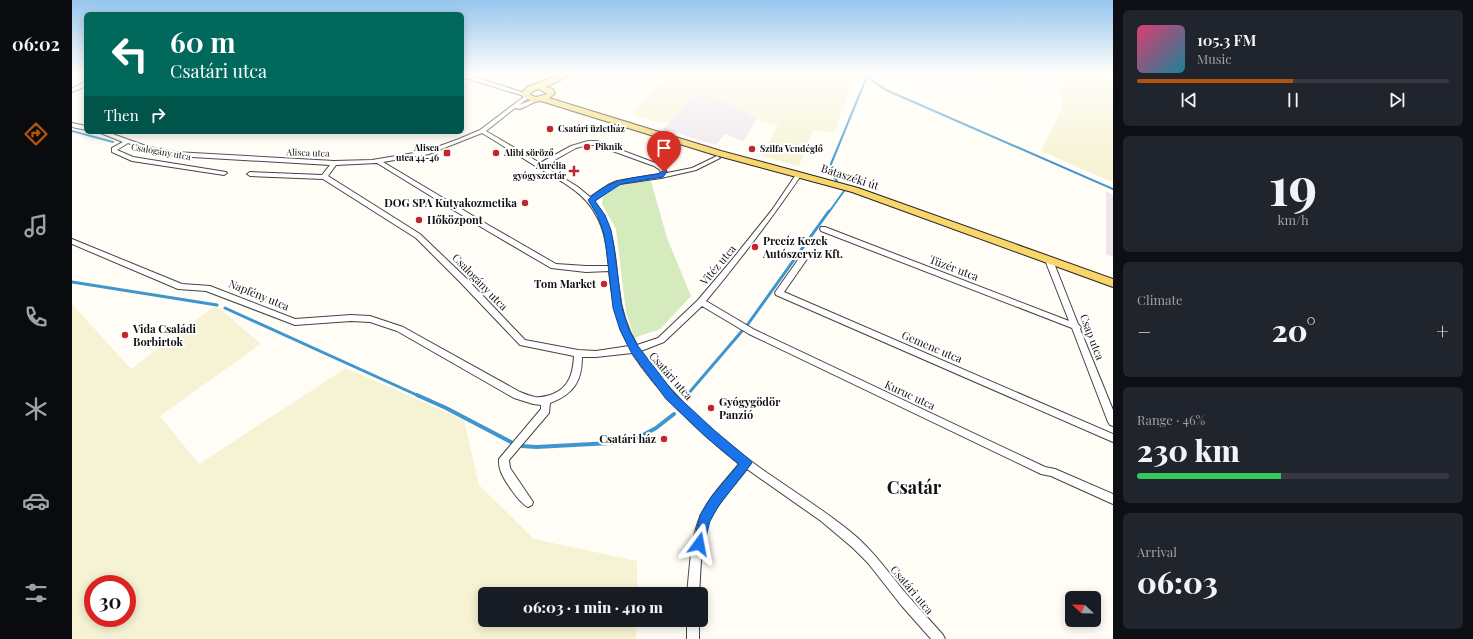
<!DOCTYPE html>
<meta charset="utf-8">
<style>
body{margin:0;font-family:"Playfair Display",serif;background:#20242c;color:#f1f3f6;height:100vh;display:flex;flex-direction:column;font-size:15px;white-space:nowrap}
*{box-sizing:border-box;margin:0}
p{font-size:13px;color:#9ea1a6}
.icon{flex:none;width:22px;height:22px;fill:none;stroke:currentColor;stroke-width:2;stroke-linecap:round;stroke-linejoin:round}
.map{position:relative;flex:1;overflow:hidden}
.sheet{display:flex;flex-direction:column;gap:10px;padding:10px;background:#0d0f14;width:360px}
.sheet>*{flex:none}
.guide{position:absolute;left:12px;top:12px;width:380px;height:122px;border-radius:6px;box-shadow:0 2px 10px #0003;background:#00695c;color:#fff;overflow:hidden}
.needle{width:26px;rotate:292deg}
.buttons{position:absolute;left:993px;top:591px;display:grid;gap:8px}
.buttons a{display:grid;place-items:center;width:36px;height:36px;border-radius:6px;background:#171b24;box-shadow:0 2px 10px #0003;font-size:20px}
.speed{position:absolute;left:12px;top:575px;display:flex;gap:8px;font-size:20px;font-weight:700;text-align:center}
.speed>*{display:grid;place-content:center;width:52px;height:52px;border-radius:50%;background:#171b24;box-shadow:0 2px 10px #0003;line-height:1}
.speed .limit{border:6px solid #d22;background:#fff;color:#111}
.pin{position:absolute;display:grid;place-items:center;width:34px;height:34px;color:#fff;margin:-41px -17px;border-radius:50% 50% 50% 0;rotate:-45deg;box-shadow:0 0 4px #0007}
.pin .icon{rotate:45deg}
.me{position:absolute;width:44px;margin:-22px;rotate:13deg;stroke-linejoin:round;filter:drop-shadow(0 0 3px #0008)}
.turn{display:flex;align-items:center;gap:14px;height:84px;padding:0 20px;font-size:18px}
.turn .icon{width:52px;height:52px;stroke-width:2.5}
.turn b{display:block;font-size:28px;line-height:34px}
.then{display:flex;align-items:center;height:38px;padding:0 20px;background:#0003;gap:8px;font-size:15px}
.big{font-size:30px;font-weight:800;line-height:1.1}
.sheet .widget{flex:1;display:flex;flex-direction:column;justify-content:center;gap:6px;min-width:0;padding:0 14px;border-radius:6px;background:#20242c}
.sheet .dial{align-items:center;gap:0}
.dial b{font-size:52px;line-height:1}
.song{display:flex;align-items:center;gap:12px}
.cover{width:48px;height:48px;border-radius:6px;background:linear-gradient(135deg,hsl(340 70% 55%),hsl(190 70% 35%))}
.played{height:4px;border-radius:2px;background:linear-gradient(90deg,#b45309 50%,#363941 50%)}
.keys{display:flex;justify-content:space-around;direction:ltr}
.heat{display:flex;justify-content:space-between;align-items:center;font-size:22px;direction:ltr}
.charge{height:6px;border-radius:3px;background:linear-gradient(90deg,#34c759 46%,#363941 0)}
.trip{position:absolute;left:406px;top:587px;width:230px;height:40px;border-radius:6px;background:#171b24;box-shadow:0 2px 10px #0003;font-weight:800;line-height:40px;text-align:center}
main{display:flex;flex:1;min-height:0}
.menu{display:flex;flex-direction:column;width:72px;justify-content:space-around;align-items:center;background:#090b0e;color:#9ea1a6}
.menu .icon{width:28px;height:28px}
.menu .current{color:#b45309}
.menu b{font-size:18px;color:#f1f3f6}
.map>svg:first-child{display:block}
</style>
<main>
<nav class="menu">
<b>06:02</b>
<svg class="icon current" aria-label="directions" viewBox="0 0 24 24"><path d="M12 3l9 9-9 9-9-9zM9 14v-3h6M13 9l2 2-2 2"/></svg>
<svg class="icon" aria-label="music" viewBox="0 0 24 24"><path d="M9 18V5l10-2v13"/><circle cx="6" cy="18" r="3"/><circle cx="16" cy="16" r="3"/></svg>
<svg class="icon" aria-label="phone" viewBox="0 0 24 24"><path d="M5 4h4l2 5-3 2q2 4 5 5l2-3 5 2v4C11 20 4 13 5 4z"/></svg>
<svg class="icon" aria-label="climate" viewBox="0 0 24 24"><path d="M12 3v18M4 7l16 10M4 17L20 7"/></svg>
<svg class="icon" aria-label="car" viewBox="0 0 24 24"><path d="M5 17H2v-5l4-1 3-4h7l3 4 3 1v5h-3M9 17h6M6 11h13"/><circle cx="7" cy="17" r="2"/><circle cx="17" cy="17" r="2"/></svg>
<svg class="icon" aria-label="filters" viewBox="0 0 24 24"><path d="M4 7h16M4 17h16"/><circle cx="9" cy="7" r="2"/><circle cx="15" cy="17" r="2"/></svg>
</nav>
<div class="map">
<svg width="1041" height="639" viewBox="0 0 1041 639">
<rect width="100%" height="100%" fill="#fffdf5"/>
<path fill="#eee6ef" d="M 623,93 L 660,103 L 685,119 L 671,141 L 653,134 L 644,145 L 591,129 Z
M 1034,191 L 1041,195 L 1041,257 L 1034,254 Z"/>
<path fill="#f6f3d4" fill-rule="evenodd" d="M 462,73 L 480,73 L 468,80 L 447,84 Z
M 596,73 L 788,73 L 782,79 L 762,132 L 741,130 L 727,166 L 690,156 L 706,125 L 685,119 L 660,103 L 623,93 L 597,122 L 580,121 L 560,114 Z
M 885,73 L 948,73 L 943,88 Z
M 986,73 L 1041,73 L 1041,182 L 969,151 L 991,106 Z
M 0,304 L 59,369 L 144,305 L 189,344 L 88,416 L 127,464 L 274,368 L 392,420 L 407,485 L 462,539 L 565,561 L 565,594 L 413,594 L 413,620 L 565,620 L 564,639 L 0,639 ZM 21,584 L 55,584 L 55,618 L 21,618 Z"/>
<path fill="#d5ebbd" d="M 579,181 L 595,238 L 619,296 L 588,329 L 562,338 L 554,312 L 544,229 L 530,204 L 531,194 L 551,184 Z"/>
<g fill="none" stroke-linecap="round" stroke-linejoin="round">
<path stroke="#3f96cf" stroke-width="2" d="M 796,73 L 801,81 L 814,90 L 1041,189
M 0,131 L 41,142
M 765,181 L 760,175 L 759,164 L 796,74
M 757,212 L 772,191"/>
<path stroke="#3f96cf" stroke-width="3" d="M 0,282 L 145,305
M 153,308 L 347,396
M 616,394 L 676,324 L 757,211"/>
<path stroke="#3f96cf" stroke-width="4" d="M 345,395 L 374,408 L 439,442
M 450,446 L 464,447 L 558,442 L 584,428 L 602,414"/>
<defs>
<path id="minor" d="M 14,82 L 14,86 L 0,92 L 0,88 Z
M 453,96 L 458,97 L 447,105 L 462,99 L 467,100 L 448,109 L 443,108 L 414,131 L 468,163 L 499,146 L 516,141 L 525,141 L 586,164 L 593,168 L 595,173 L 620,168 L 643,157 L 645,156 L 648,158 L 624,170 L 589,178 L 548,184 L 540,187 L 522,201 C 528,210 534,218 537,228 C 544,248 544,269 547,289 C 549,309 555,328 565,345 L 586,338 L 626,300 L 659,261 L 700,210 L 725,173 L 729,173 L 730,174 C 700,218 668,260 634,301 L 683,330 L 973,467 L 983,469 L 1041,494 L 1041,504 L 979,476 L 969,474 L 677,334 L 630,306 L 592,342 L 569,351 L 573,358 C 606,402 646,438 691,470 C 721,491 752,510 780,533 C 802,551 818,575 837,597 C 848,610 860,622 871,635 L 873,639 L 859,639 L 829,605 L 796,563 L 781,548 L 749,521 L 675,469 C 662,486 646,502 637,521 C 628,542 629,572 627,594 L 615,594 C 618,568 618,539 629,515 C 638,496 654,480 667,464 C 627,432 588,396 560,353 L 524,357 L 510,357 C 510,381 502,394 478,403 L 477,413 L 437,460 L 438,468 L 461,502 L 460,505 L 456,507 C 448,504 430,478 428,469 C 427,466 427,462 427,459 L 469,409 L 469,405 L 461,404 L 442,398 L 325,331 L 298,322 L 279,321 L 223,325 L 134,291 L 106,289 L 0,244 L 0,239 L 110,284 L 138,286 L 223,319 L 279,315 L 298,316 L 331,327 L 448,392 C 453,394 458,396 463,397 C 469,398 475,396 481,394 C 498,387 501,372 502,356 L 448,345 L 388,282 L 344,238 L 251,179 L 178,176 L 175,174 L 178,172 L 250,175 L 258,165 L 103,156 L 73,149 L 56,143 L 45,150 L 61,157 L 154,172 L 155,173 L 152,175 L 60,161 L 40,152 L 40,148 L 51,142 L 26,132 L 35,132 L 77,147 L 103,152 L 262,161 L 300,160 L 354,151 L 387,139 L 408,130 ZM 410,133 C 428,144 447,156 465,167 C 486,180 512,191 524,215 C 533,230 535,248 537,266 L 514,266 L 484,264 L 418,226 L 311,162 L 357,154 ZM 516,145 L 524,145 L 582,166 L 588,170 L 589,173 L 587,174 L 545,181 L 536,185 L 518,197 L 506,187 L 472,166 L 504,148 ZM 305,163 L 414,230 L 479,268 L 514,272 L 537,271 C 540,298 544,323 557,346 L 524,351 L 506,350 L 453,340 L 394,278 L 348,234 L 256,176 L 264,165 Z
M 0,123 L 14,126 L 14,130 L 0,127 Z
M 749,227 L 753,227 L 997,321 L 973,260 L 977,257 L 980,258 L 1006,324 L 1009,327 L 1008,329 L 1041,410 L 1041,426 L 1038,425 L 1036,422 L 1000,328 L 749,231 L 748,229 Z
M 728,257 L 734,257 L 735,259 L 712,292 L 1041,434 L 1041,442 L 704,295 L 703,293 L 704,291 Z
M 615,620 L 627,620 L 627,639 L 615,639 Z"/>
<path id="tertiary" d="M 390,73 L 456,94 L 457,95 L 452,96 L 390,77 Z"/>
<path id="primary" d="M 489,74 L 492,74 L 496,76 L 474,87 L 481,89 L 483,94 L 477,98 L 649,151 L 786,188 L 1041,279 L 1041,287 L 780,192 L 643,155 L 469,101 L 461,102 L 450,96 L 450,93 L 455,87 ZM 467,89 L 475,94 L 464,97 L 458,95 L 461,91 Z"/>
</defs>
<use href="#minor" stroke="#444" stroke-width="2"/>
<use href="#tertiary" stroke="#444" stroke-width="2"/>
<use href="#primary" stroke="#222" stroke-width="2"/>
<use href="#minor" fill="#fff" fill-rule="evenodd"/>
<use href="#tertiary" fill="#fff" fill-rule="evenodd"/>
<use href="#primary" fill="#f9d66b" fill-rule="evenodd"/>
</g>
<linearGradient id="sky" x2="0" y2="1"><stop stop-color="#95c6ee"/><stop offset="0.45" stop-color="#fffefa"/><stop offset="1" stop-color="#fffefa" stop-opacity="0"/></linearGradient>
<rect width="1041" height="163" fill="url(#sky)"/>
<path fill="#1a73e8" stroke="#114b97" d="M 592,170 L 595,172 L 591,177 L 549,184 L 523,201 L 533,215 L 539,230 L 542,247 L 550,308 L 557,330 L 566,346 L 602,393 L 642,430 L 678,460 L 680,463 L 647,505 L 638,521 L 631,549 L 627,550 L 622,549 L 621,544 L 628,515 L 639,497 L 667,464 L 634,437 L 594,399 L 559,352 L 548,330 L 541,308 L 534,247 L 531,230 L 525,215 L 516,200 C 535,179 560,178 586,174 Z"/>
<g fill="#c4262e" stroke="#fff" stroke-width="1.5">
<circle cx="478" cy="129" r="4"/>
<circle cx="515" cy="147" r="4"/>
<circle cx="680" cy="149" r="4"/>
<rect x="371" y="149" width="8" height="8" rx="2"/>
<circle cx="424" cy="153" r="4"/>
<path d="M500 165h4v4h4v4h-4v4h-4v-4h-4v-4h4z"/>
<circle cx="453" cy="203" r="4"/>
<circle cx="347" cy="220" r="4"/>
<circle cx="683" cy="247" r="4"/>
<circle cx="532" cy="284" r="4"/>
<circle cx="53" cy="335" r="4"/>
<circle cx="639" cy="408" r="4"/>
<circle cx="592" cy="439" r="4"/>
</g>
<g text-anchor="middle" stroke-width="4" stroke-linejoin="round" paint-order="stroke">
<g font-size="9" font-weight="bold" fill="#111" stroke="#fff" text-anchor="start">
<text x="486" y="132">Csatári üzletház</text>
<text x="523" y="150">Piknik</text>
<text x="367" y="151" text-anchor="end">Alisca<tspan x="367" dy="10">utca 44-46</tspan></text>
<text x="688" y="152">Szilfa Vendéglő</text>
<text x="432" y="156">Alibi söröző</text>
<text x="494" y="169" text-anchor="end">Aurélia<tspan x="494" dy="10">gyógyszertár</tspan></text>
</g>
<g font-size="9" fill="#111" stroke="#fff">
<text transform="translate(89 152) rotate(10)" y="3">Csalogány utca</text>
<text transform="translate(236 153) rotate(2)" y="3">Alisca utca</text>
</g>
<g font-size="11" fill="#111" stroke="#fff">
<text transform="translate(778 177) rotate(18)" y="4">Bátaszéki út</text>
<text transform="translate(646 265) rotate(-50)" y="4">Vitéz utca</text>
<text transform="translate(882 268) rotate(21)" y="4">Tüzér utca</text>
<text transform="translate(408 282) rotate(46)" y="4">Csalogány utca</text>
<text transform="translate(187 295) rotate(22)" y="4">Napfény utca</text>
<text transform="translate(1020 337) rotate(69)" y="4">Csap utca</text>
<text transform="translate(860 347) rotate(23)" y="4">Gemenc utca</text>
<text transform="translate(599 376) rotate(49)" y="4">Csatári utca</text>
<text transform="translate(838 395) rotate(25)" y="4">Kuruc utca</text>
<text transform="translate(840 590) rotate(50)" y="4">Csatári utca</text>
</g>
<g font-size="11" font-weight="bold" fill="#111" stroke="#fff" text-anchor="start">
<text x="445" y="207" text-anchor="end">DOG SPA Kutyakozmetika</text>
<text x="355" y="224">Hőközpont</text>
<text x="691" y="245">Precíz Kezek<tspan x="691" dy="13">Autószerviz Kft.</tspan></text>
<text x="524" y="288" text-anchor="end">Tom Market</text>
<text x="61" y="333">Vida Családi<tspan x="61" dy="13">Borbirtok</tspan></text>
<text x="647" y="406">Gyógygödör<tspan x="647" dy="13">Panzió</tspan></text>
<text x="584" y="443" text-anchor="end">Csatári ház</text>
</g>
<g font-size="18" font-weight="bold" fill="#111" stroke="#fff">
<text x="842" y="494">Csatár</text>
</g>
</g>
</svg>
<div class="buttons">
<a><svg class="needle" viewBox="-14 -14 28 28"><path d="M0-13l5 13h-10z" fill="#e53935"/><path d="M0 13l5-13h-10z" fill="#9ea1a6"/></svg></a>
</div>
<div class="speed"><div class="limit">30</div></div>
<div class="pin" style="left:592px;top:172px;background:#d93025"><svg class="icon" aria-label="arrive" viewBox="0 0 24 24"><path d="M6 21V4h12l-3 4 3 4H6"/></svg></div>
<svg class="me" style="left:627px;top:544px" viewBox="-20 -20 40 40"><path d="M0-17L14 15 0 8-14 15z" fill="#1a73e8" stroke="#fff" stroke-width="4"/></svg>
<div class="trip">06:03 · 1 min · 410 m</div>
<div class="guide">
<div class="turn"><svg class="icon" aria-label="left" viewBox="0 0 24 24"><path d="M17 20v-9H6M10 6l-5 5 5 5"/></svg><div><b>60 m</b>Csatári utca</div></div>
<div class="then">Then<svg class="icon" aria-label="right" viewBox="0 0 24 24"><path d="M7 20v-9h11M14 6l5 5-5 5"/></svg></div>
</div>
</div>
<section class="sheet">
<div class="widget">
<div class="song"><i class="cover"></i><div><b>105.3 FM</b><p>Music</p></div></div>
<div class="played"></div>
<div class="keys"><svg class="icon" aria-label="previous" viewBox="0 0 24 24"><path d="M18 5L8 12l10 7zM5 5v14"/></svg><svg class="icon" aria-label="pause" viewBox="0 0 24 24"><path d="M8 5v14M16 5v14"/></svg><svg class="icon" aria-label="next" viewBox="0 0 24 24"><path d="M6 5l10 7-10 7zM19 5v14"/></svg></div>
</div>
<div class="widget dial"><b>19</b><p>km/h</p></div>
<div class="widget"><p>Climate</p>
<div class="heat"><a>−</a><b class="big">20°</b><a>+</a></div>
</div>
<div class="widget"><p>Range · 46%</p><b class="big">230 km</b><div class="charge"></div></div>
<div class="widget"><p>Arrival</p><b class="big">06:03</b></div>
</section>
</main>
